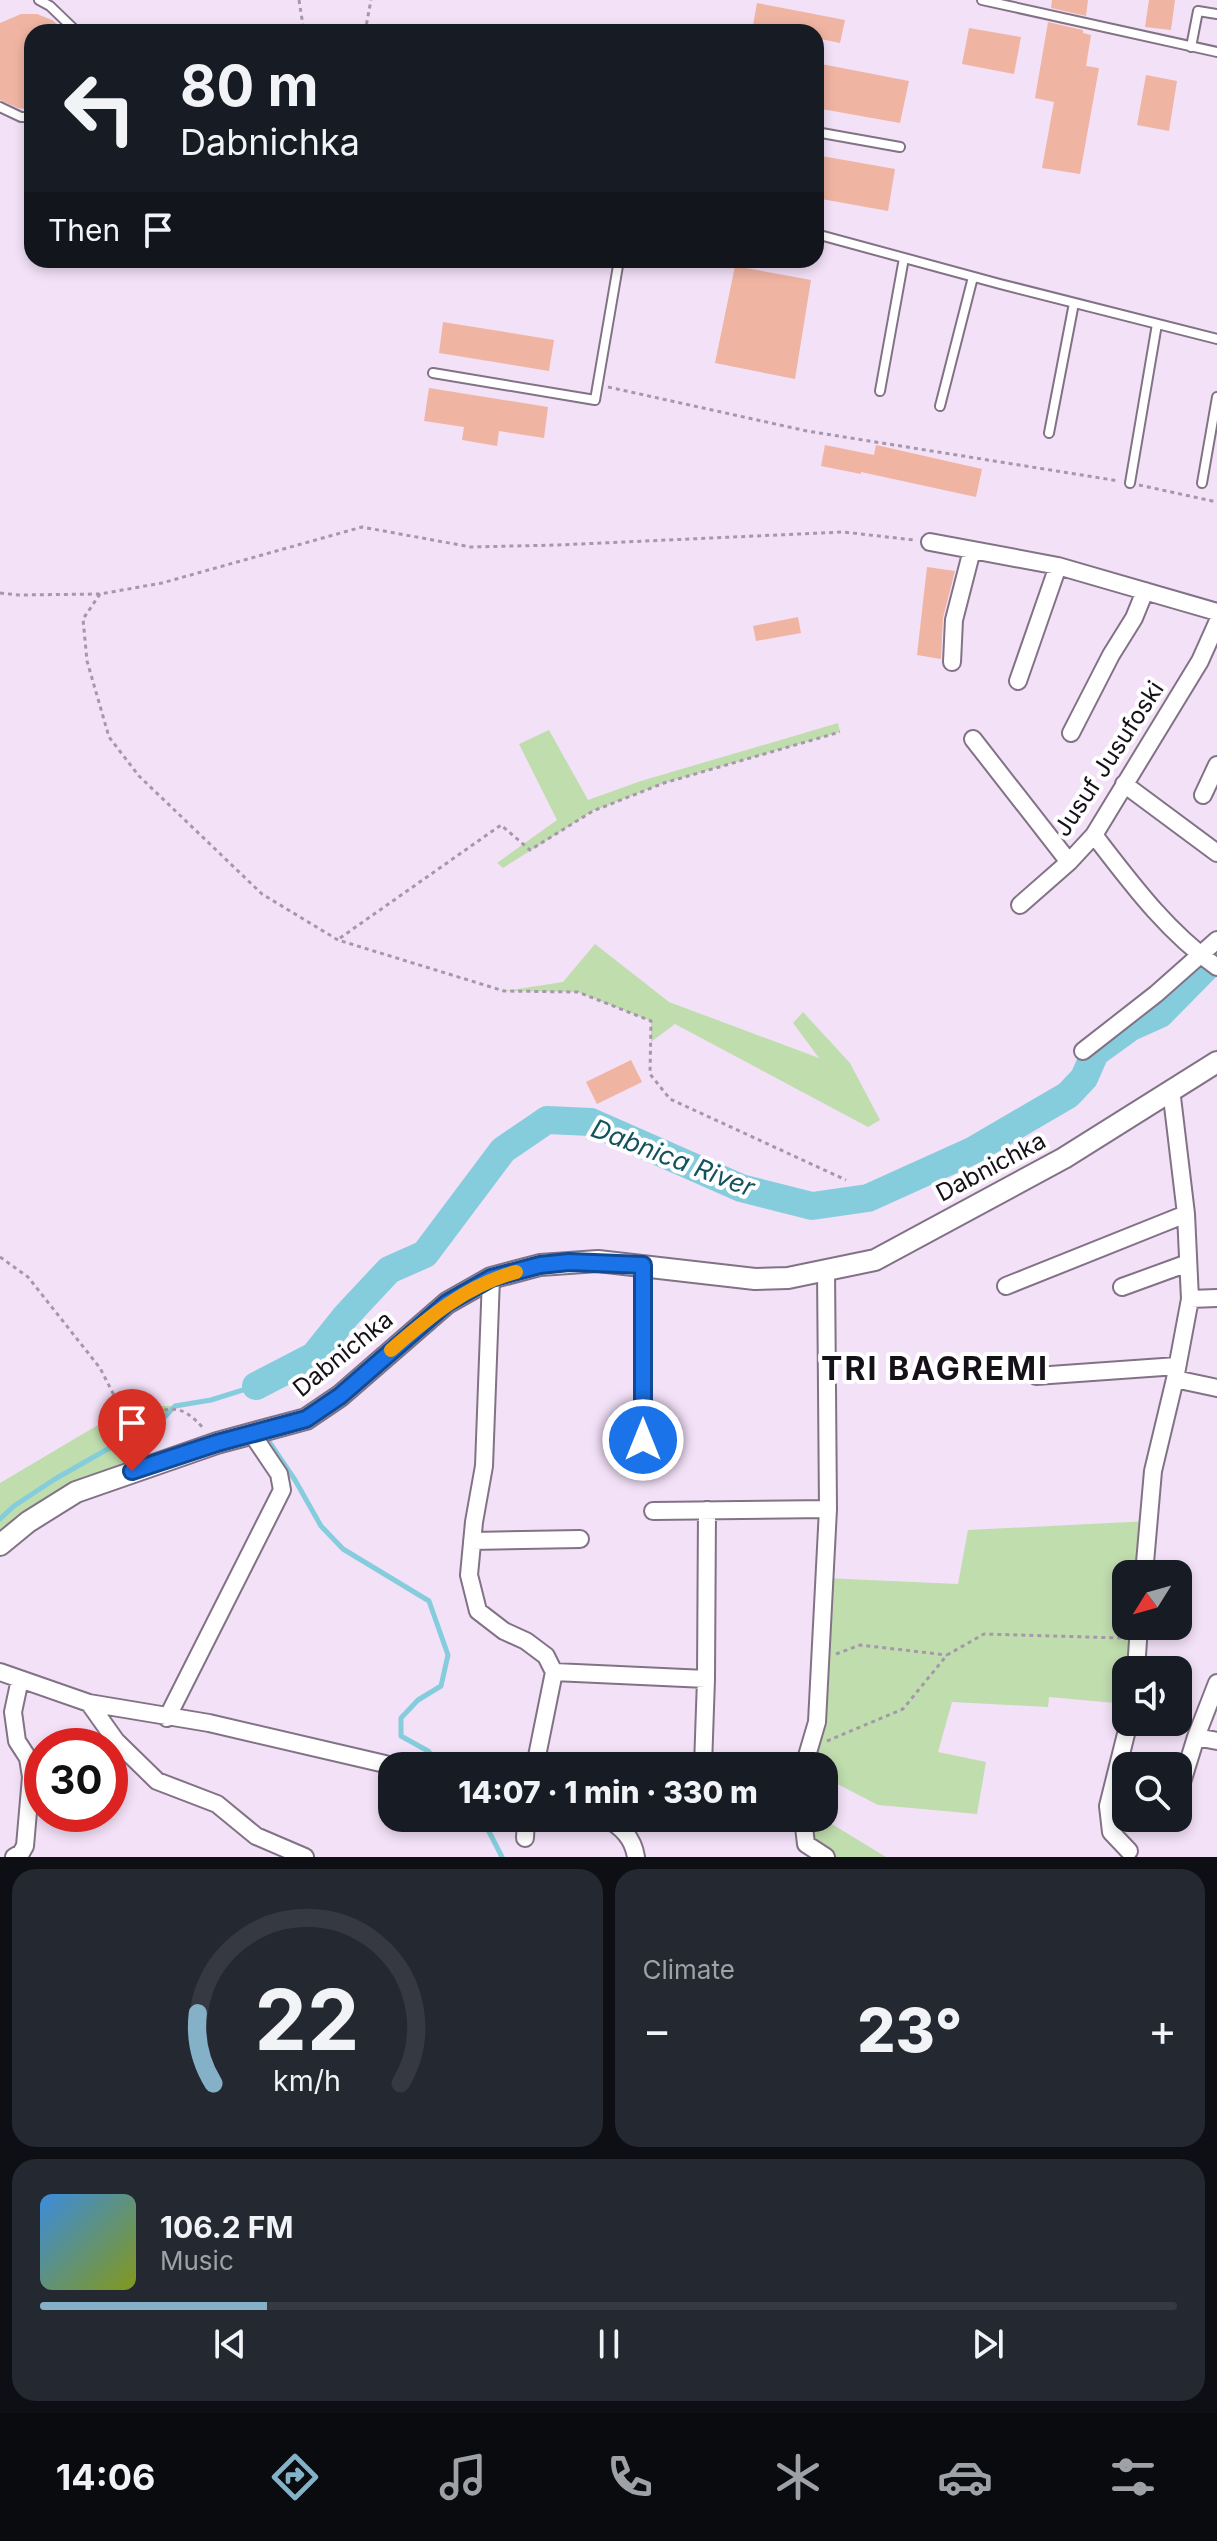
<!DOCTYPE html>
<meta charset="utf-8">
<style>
body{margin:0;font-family:Inter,sans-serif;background:#242831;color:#f1f3f6;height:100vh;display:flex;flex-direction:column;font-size:30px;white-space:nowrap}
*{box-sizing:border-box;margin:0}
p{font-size:26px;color:#9ea1a6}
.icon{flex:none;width:44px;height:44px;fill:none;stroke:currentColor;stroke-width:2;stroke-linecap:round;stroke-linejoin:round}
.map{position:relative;height:1857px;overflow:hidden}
.side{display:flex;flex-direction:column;gap:12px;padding:12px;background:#0d0f14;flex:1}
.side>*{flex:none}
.hud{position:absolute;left:24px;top:24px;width:800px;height:244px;border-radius:24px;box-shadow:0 4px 12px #0003;background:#171b24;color:#f1f3f6;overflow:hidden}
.needle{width:52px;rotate:233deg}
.tools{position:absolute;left:1112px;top:1560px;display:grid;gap:16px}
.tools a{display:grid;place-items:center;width:80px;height:80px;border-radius:16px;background:#171b24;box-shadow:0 4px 12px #0003;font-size:40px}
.speed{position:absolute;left:24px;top:1728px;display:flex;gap:16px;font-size:40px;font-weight:700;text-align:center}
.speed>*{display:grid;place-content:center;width:104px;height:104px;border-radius:50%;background:#171b24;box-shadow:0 4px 12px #0003;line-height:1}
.speed .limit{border:12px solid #d22;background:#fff;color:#111}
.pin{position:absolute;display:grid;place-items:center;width:68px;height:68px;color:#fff;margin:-82px -34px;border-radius:50% 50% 50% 0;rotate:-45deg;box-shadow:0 0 8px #0007}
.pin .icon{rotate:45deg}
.me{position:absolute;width:88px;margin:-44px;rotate:0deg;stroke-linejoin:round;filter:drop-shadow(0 0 6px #0008)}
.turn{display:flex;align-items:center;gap:28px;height:168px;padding:0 24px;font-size:36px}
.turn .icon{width:104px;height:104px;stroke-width:2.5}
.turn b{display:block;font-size:56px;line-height:68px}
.then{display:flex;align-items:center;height:76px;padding:0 24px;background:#0003;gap:16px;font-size:30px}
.big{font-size:60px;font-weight:800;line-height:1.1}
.side .tile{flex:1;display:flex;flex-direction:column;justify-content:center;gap:12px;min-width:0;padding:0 28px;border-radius:24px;background:#242831}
.side .dial{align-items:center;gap:0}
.dial svg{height:208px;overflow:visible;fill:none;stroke:#363941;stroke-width:7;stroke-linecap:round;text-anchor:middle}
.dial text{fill:#f1f3f6;stroke:none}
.song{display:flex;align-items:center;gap:24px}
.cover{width:96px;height:96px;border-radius:12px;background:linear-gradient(135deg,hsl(210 70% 55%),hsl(70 70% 35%))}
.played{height:8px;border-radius:4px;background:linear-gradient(90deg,#85b1c8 20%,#363941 20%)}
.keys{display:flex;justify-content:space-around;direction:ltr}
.heat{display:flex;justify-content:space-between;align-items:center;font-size:44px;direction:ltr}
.side .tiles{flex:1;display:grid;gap:12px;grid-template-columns:1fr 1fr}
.tile:last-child{grid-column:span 2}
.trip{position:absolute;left:378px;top:1752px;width:460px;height:80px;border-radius:24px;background:#171b24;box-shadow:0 4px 12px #0003;font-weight:800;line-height:80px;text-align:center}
.tab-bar{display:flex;height:128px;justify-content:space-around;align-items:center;background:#090b0e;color:#9ea1a6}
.tab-bar .icon{width:56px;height:56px}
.tab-bar .selected{color:#85b1c8}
.tab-bar b{font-size:36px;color:#f1f3f6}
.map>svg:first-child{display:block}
</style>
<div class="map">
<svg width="1217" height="1857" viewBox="0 0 1217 1857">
<rect width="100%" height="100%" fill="#f3e1f8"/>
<path fill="#c0ddae" d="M 838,723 L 840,732 L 664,783 L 593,811 L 503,868 L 497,863 L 557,820 L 519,744 L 549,730 L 588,800 L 641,781 Z
M 595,944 L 669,1002 L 819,1058 L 793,1023 L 803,1012 L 850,1063 L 880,1120 L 868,1127 L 675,1024 L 651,1042 L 651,1021 L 578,992 L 504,991 L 563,982 Z
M 130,1406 L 175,1406 L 160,1422 L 143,1429 L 114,1446 L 132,1471 L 0,1545 L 0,1483 Z
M 1150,1521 L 1144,1574 L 1126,1574 L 1126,1626 L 1139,1626 L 1136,1670 L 1126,1670 L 1126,1704 L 1049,1697 L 1048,1707 L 952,1702 L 938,1752 L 986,1762 L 977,1814 L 878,1805 L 824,1777 L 824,1766 L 804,1766 L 825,1578 L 958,1584 L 968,1530 Z
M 803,1818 L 822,1818 L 886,1857 L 826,1857 L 806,1844 Z"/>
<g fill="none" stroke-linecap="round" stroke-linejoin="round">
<path stroke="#85cddc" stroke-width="5" d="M 270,1443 L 295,1480 L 321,1526 L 343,1549 L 429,1601 L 448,1655 L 441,1686 L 418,1700 L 401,1718 L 401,1736 L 428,1751 L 441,1766
M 0,1519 L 14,1506 L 55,1479 L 143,1429 L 160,1422 L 175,1406 L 211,1400 L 256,1386
M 482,1818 L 502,1857"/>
<path stroke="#85cddc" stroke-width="28" d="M 256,1386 L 314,1356 L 346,1316 L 389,1270 L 425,1254 L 503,1150 L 547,1120 L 591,1122 L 741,1188 L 812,1206 L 868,1198 L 972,1151 L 1068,1095 L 1084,1078 L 1095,1053 L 1131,1027 L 1160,1014 L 1217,956"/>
</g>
<path fill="#f0b4a2" d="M 1052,0 L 1088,0 L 1086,16 L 1051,8 Z
M 1149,0 L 1175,0 L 1171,30 L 1145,27 Z
M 757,3 L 845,20 L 840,43 L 816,38 L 816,32 L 787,32 L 753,25 Z
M 21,14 L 37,14 L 52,20 L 67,32 L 32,32 L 32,110 L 18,108 L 0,100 L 0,23 Z
M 1048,22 L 1083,30 L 1083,33 L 1091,35 L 1086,66 L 1099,68 L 1080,174 L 1042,168 L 1054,102 L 1035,98 Z
M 969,28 L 1021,37 L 1014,74 L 962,64 Z
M 816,63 L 909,81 L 900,123 L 816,108 Z
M 1146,75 L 1177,81 L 1169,131 L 1137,125 Z
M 816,155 L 895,169 L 888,211 L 816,198 Z
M 735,266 L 811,280 L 795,379 L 715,363 Z
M 443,322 L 554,340 L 549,371 L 439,353 Z
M 429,388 L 548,407 L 544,438 L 499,431 L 497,446 L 462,440 L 464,427 L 424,421 Z
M 825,445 L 874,455 L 876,445 L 982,469 L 976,497 L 861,472 L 861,474 L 821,466 Z
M 927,567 L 955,571 L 943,618 L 941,659 L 917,655 Z
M 798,617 L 801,633 L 756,641 L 753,626 Z
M 631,1060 L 642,1082 L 597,1104 L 586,1082 Z"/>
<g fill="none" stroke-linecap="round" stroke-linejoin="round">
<defs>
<path id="service" d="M 39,0 L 50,6 L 77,32
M 982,0 L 1217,52
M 1191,47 L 1198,11 L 1217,14
M 0,107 L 21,117 L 32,117
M 816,132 L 900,147
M 816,234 L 1000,284 L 1217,339
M 433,373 L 595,400 L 619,260
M 880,391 L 904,258
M 940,406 L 973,277
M 1049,433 L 1074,303
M 1130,483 L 1157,324
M 1202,483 L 1217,397"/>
<path id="minor" d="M 930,542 L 1058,566 L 1217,612
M 952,662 L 954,620 L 972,550
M 1018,681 L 1058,566
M 1071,733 L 1111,655 L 1134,618 L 1145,591
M 973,739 L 1069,862
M 1124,784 L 1217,853
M 1203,795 L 1217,765
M 1094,835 C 1131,883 1167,932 1217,967
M 1020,905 L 1069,862 L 1094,835 L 1200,661 L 1217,623
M 1083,1051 L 1156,994 L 1217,940
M 643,1265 L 643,1440
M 491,1278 L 484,1466 L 474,1522 L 469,1575 L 478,1611 L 504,1631 L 526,1641 L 546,1656 L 554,1672 L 535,1766
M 1006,1286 L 1186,1214
M 1122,1287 L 1188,1263
M 1190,1299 L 1217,1298
M 1036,1376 L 1177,1366
M 1175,1379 L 1217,1388
M 653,1511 L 828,1509
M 472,1541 L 580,1539
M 1144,1574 L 1153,1471 L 1175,1379 L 1190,1299 L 1186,1214 L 1171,1089
M 1136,1670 L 1139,1626
M 0,1672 L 89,1703 L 209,1723 L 385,1764 L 392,1768
M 554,1672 L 706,1679
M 89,1703 L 116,1741 L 157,1781 L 217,1804 L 256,1836 L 305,1857
M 167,1718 L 282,1490 L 279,1474 L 252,1434
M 1196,1737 L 1217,1741
M 703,1766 L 706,1679 L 707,1510
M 804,1766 L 817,1722 L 828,1509 L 826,1269
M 1179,1792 L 1196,1737 L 1217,1683
M 605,1818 C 622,1827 633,1838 636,1857
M 803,1818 L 806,1844 L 826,1857
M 525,1838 L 526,1818
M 1129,1851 L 1111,1832 L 1108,1806 L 1129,1722
M 14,1857 L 21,1853 L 25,1846 L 31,1777 L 28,1758 L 17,1741 L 13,1712 L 20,1679"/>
<path id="tertiary" d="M 0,1545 L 28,1522 L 76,1492 L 217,1443 L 306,1419 L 340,1396 L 447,1303 L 491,1278 L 540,1265 L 598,1261 L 755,1279 L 788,1278 L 875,1260 L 1064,1158 L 1217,1062"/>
</defs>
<use href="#service" stroke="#827286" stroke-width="12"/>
<use href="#minor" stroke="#827286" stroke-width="20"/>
<use href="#tertiary" stroke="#827286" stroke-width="24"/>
<path stroke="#a698aa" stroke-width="3" stroke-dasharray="4 4" stroke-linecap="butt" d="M 299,0 L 304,32
M 365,32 L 371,0
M 608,387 L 807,431 L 1119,481
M 1139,485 L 1217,502
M 0,593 L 18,595 L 100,594 L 162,583 L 362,527 L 471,547 L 558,545 L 843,532 L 914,540
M 100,594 L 83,619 L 87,661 L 109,737 L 139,776 L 262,894 L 338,940 L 504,991 L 578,992 L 651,1021 L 650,1074 L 670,1099 L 846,1180
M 340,938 L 501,825 L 530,850 L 593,811 L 664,783 L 840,732
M 0,1257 L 28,1277 L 100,1368 L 117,1401 L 139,1416 C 172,1408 180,1402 204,1429
M 836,1654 L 860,1645 L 947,1655
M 827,1741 L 903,1709 L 947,1655 L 984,1634 L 1122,1638"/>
<use href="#service" stroke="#fff" stroke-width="8"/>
<use href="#minor" stroke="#fff" stroke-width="16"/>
<use href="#tertiary" stroke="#fff" stroke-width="20"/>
</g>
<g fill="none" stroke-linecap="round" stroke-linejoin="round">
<defs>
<path id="route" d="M 132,1471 L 217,1443 L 306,1419 L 340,1396 L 447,1303 L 491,1278 L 540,1265 L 569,1262 L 643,1265 L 643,1440"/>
</defs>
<use href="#route" stroke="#114b97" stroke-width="20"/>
<use href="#route" stroke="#1a73e8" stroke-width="14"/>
<path stroke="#f59e0b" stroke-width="14" d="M 391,1350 C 429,1317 467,1285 516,1272"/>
</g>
<g text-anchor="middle" stroke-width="8" stroke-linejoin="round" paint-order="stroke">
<g font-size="24" fill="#161018" stroke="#fff">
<text transform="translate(1109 759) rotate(-57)" y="8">Jusuf Jusufoski</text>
<text transform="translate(991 1167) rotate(-28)" y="8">Dabnichka</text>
<text transform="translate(343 1354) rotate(-39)" y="8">Dabnichka</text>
</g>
<g font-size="26" font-style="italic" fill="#14525d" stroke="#fff">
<text transform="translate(673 1158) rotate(21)" y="9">Dabnica River</text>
</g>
<g font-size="32" font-weight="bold" letter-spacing="2" fill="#161018" stroke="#fff">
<text x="935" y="1380">TRI BAGREMI</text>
</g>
</g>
</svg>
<div class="tools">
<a><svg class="needle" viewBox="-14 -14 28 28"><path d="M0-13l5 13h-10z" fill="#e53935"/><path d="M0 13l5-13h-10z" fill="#9ea1a6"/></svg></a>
<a><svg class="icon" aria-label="sound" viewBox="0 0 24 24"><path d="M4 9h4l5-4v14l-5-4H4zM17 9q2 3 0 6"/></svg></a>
<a><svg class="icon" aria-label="search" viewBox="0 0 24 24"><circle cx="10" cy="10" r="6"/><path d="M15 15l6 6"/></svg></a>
</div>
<div class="speed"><div class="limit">30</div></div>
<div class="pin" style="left:132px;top:1471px;background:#d93025"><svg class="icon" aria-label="arrive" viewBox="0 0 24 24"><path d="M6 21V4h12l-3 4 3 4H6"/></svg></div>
<svg class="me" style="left:643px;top:1440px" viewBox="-20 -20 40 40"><circle r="17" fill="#1a73e8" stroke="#fff" stroke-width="3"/><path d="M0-11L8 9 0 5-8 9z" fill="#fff"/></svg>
<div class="trip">14:07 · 1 min · 330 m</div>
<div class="hud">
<div class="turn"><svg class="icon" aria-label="left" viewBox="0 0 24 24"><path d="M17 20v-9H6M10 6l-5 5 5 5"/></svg><div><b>80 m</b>Dabnichka</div></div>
<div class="then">Then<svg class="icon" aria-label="arrive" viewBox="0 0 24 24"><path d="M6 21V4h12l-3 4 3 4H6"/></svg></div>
</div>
</div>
<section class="side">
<div class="tiles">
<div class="tile dial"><svg viewBox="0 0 100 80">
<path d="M14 69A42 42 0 1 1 86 69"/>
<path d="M14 69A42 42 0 0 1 8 42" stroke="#85b1c8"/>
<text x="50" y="56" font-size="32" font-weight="700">22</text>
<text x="50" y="72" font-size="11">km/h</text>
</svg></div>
<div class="tile"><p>Climate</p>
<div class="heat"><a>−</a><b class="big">23°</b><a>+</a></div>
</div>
<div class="tile">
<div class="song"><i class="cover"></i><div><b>106.2 FM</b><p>Music</p></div></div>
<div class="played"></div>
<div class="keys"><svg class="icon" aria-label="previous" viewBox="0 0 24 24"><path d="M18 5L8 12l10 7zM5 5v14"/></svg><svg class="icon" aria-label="pause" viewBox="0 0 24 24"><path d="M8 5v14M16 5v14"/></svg><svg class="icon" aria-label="next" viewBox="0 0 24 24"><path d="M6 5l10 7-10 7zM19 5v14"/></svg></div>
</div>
</div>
</section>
<nav class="tab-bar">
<b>14:06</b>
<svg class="icon selected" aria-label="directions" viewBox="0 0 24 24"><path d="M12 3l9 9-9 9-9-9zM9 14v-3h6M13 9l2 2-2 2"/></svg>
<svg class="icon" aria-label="music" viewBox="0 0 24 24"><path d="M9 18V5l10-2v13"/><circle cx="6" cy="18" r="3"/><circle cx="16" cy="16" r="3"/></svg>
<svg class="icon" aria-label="phone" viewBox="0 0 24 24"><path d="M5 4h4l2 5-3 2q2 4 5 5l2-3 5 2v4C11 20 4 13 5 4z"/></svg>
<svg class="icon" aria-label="climate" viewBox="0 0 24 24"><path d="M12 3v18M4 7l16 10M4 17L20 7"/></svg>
<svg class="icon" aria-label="car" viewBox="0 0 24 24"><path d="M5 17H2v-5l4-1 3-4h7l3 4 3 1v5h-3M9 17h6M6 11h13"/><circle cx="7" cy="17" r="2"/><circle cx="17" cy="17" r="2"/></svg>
<svg class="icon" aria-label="filters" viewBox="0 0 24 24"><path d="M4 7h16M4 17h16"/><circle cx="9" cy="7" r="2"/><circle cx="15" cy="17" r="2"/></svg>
</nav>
